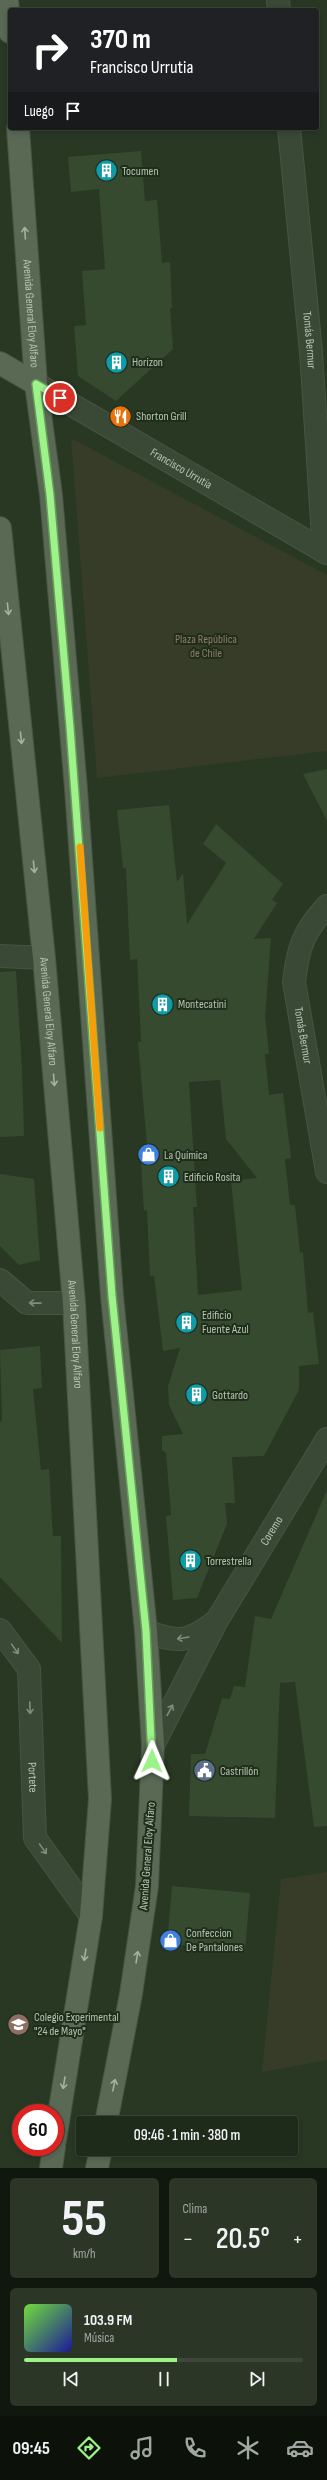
<!DOCTYPE html>
<html lang="es">
<meta charset="utf-8">
<style>
body{margin:0;font-family:"Sofia Sans Condensed",sans-serif;background:#2b3627;color:#f1f3f6;height:100vh;display:flex;flex-direction:column;font-size:15px;white-space:nowrap}
*{box-sizing:border-box;margin:0}
p{font-size:13px;color:#a1a7a2}
.icon{flex:none;width:22px;height:22px;fill:none;stroke:currentColor;stroke-width:2;stroke-linecap:round;stroke-linejoin:round}
.map{position:relative;height:2168px;overflow:hidden}
.side{display:flex;flex-direction:column;gap:10px;padding:10px;background:#10170e;flex:1}
.side>*{flex:none}
.top-card{position:absolute;left:8px;top:8px;width:311px;height:122px;border-radius:4px;box-shadow:0 2px 6px #0003,0 0 0 1px #3c4639;background:#202124;color:#fff;overflow:hidden}
.speed{position:absolute;left:12px;top:2104px;display:flex;gap:8px;font-size:20px;font-weight:700;text-align:center}
.speed>*{display:grid;place-content:center;width:52px;height:52px;border-radius:50%;background:#1e2a1a;box-shadow:0 2px 6px #0003,0 0 0 1px #3c4639;line-height:1}
.speed .limit{border:6px solid #d22;background:#fff;color:#111}
.pin{position:absolute;display:grid;place-items:center;width:34px;height:34px;color:#fff;margin:-17px;border:2px solid #fff;border-radius:50%;box-shadow:0 1px 4px #0007}
.me{position:absolute;width:44px;margin:-22px;rotate:1deg;stroke-linejoin:round;filter:drop-shadow(0 0 3px #0008)}
.turn{display:flex;align-items:center;gap:14px;height:84px;padding:0 16px;font-size:18px}
.turn .icon{width:52px;height:52px;stroke-width:2.5}
.turn b{display:block;font-size:28px;line-height:34px}
.then{display:flex;align-items:center;height:38px;padding:0 16px;background:#0003;gap:8px;font-size:15px}
.big{font-size:30px;font-weight:600;line-height:1.1}
.side .card{flex:1;display:flex;flex-direction:column;justify-content:center;gap:6px;min-width:0;padding:0 14px;border-radius:6px;background:#2b3627}
.side .dial{align-items:center;gap:0}
.dial b{font-size:52px;line-height:1}
.song{display:flex;align-items:center;gap:12px}
.cover{width:48px;height:48px;border-radius:6px;background:linear-gradient(135deg,hsl(100 70% 55%),hsl(240 70% 35%))}
.played{height:4px;border-radius:2px;background:linear-gradient(90deg,#9df289 55%,#3c4639 55%)}
.keys{display:flex;justify-content:space-around;direction:ltr}
.heat{display:flex;justify-content:space-between;align-items:center;font-size:22px;direction:ltr}
.side .tiles{flex:1;display:grid;gap:10px;grid-template-columns:1fr 1fr}
.card:last-child{grid-column:span 2}
.trip{position:absolute;left:76px;top:2116px;width:222px;height:40px;border-radius:4px;background:#1e2a1a;box-shadow:0 2px 6px #0003,0 0 0 1px #3c4639;font-weight:600;line-height:40px;text-align:center}
.dock{display:flex;height:64px;justify-content:space-around;align-items:center;background:#0c110a;color:#a1a7a2}
.dock .icon{width:28px;height:28px}
.dock .on{color:#9df289}
.dock b{font-size:18px;color:#f1f3f6}
.map>svg:first-child{display:block}
</style>
<div class="map">
<svg width="327" height="2168" viewBox="0 0 327 2168">
<rect width="100%" height="100%" fill="#283823"/>
<path fill="#363c27" d="M 71,438 L 327,575 L 327,751 L 97,778 Z
M 327,1872 L 327,2060 L 262,2072 L 281,1879 Z"/>
<path fill="#364a30" fill-rule="evenodd" d="M 141,151 L 145,201 L 157,200 L 162,263 L 170,262 L 172,308 L 170,308 L 173,349 L 116,401 L 78,376 L 74,326 L 86,325 L 82,271 L 105,269 L 99,189 L 71,192 L 68,157 Z
M 327,769 L 327,821 L 303,774 Z
M 169,805 L 177,882 L 183,873 L 187,924 L 226,863 L 203,844 L 216,824 L 283,884 L 272,900 L 277,903 L 254,939 L 271,938 L 265,1017 L 269,1054 L 265,1054 L 269,1095 L 283,1093 L 291,1158 L 285,1159 L 290,1205 L 295,1205 L 300,1253 L 303,1252 L 308,1313 L 313,1312 L 319,1364 L 299,1366 L 299,1390 L 264,1456 L 232,1457 L 235,1503 L 225,1503 L 227,1524 L 197,1598 L 173,1600 L 166,1516 L 171,1515 L 166,1453 L 162,1450 L 162,1436 L 183,1434 L 169,1405 L 168,1386 L 180,1348 L 163,1351 L 154,1276 L 150,1276 L 147,1210 L 144,1211 L 140,1146 L 147,1146 L 138,1042 L 141,1042 L 137,959 L 130,960 L 126,868 L 123,868 L 117,810 ZM 220,1080 L 226,1139 L 257,1178 L 231,1181 L 242,1290 L 198,1295 L 193,1207 L 197,1207 L 189,1082 Z
M 16,971 L 22,1068 L 24,1136 L 0,1137 L 0,972 Z
M 0,1174 L 34,1179 L 40,1260 L 19,1265 L 0,1246 Z
M 40,1346 L 42,1388 L 33,1389 L 41,1470 L 49,1469 L 53,1536 L 61,1536 L 62,1643 L 0,1577 L 0,1422 L 2,1421 L 0,1350 Z
M 327,1490 L 327,1826 L 314,1827 L 295,1682 L 280,1683 L 275,1818 L 189,1816 L 191,1754 L 205,1754 L 222,1698 L 230,1699 L 234,1686 L 245,1687 L 255,1616 L 271,1619 Z
M 172,1886 L 250,1893 L 245,1950 L 167,1944 Z"/>
<g fill="none" stroke-linecap="round" stroke-linejoin="round">
<defs>
<g id="minor">
<path d="M 278,0 L 279,10"/>
<path id="s1" d="M 289,128 L 311,352 L 324,552"/>
<path id="s2" d="M 36,384 L 327,553"/>
<path id="s3" d="M 327,906 C 303,932 298,948 294,982 L 327,1172"/>
<path d="M 0,956 L 44,958"/>
<path d="M 0,1280 L 27,1303 L 74,1303"/>
<path id="s4" d="M 0,1630 L 29,1669 L 35,1838 L 91,1916"/>
<path d="M 146,1631 C 177,1643 188,1643 215,1622"/>
<path id="s5" d="M 153,1745 L 216,1622 L 327,1439"/>
</g>
<g id="major">
<path d="M 7,0 L 10,32"/>
<path id="s6" d="M 18,128 L 36,384 L 51,495 L 76,789 L 112,1296 L 146,1631 L 153,1745 L 147,1886 L 131,1994 L 106,2123"/>
<path d="M 0,363 L 36,384"/>
<path id="s7" d="M 0,528 L 44,958 L 74,1303 L 100,1799 L 91,1916 L 55,2140"/>
<path d="M 51,2168 L 54,2147"/>
<path d="M 97,2168 L 101,2149"/>
</g>
</defs>
<use href="#minor" stroke="#465542" stroke-width="24"/>
<use href="#major" stroke="#465542" stroke-width="24"/>
<use href="#minor" stroke="#3a4936" stroke-width="22"/>
<use href="#major" stroke="#596954" stroke-width="22"/>
</g>
<defs><path id="oneway-shaft" d="M-6 0H5M1.5-3L5.5 0L1.5 3" fill="none" stroke-width="1.6" stroke-linecap="round" stroke-linejoin="round"/></defs>
<g stroke="#a3b39e">
<use href="#oneway-shaft" transform="translate(25 233) rotate(-94)"/>
<use href="#oneway-shaft" transform="translate(8 609) rotate(84)"/>
<use href="#oneway-shaft" transform="translate(21 738) rotate(84)"/>
<use href="#oneway-shaft" transform="translate(34 867) rotate(84)"/>
<use href="#oneway-shaft" transform="translate(54 1080) rotate(85)"/>
<use href="#oneway-shaft" transform="translate(85 1955) rotate(99)"/>
<use href="#oneway-shaft" transform="translate(137 1957) rotate(-81)"/>
<use href="#oneway-shaft" transform="translate(64 2083) rotate(99)"/>
<use href="#oneway-shaft" transform="translate(114 2085) rotate(-79)"/>
</g>
<g stroke="#7e8d7a">
<use href="#oneway-shaft" transform="translate(35 1303) rotate(-179)"/>
<use href="#oneway-shaft" transform="translate(183 1638) rotate(171)"/>
<use href="#oneway-shaft" transform="translate(15 1649) rotate(55)"/>
<use href="#oneway-shaft" transform="translate(30 1708) rotate(88)"/>
<use href="#oneway-shaft" transform="translate(170 1710) rotate(-62)"/>
<use href="#oneway-shaft" transform="translate(43 1849) rotate(55)"/>
</g>
<g fill="none" stroke-linecap="round" stroke-linejoin="round">
<defs>
<path id="route" d="M 60,398 L 36,384 L 50,495 L 70,727 L 112,1296 L 146,1631 L 152,1761"/>
</defs>
<use href="#route" stroke="#669d59" stroke-width="10"/>
<use href="#route" stroke="#9df289" stroke-width="7"/>
<path stroke="#f59e0b" stroke-width="7" d="M 80,847 L 100,1128"/>
</g>
<defs>
<symbol id="building-disc" viewBox="-11 -11 22 22"><circle r="9.5" fill="#0f9aa8" stroke="#1f2d1b"/><path d="M-4-6H4V6H1V3H-1V6H-4ZM-2.5-4.3h1.7v1.8h-1.7ZM.8-4.3h1.7v1.8H.8ZM-2.5-1h1.7V.8h-1.7ZM.8-1h1.7V.8H.8Z" fill="#fff"/></symbol>
<symbol id="restaurant-disc" viewBox="-11 -11 22 22"><circle r="9.5" fill="#e8710a" stroke="#1f2d1b"/><path d="M-5-6h1v4h1v-4h1v4h1v-4h1v5L-1.5 .5V6h-2V.5L-5-1ZM5-6V6H3V1.5H1.5Q1.5-4 5-6Z" fill="#fff"/></symbol>
<symbol id="shop-disc" viewBox="-11 -11 22 22"><circle r="9.5" fill="#3f7fe0" stroke="#1f2d1b"/><path d="M-5-2.5h2.3a2.7 3.5 0 0 1 5.4 0H5L5.5 6h-11ZM-1.5-2.5h3a1.5 2.3 0 0 0-3 0Z" fill="#fff"/></symbol>
<symbol id="civic-disc" viewBox="-11 -11 22 22"><circle r="9.5" fill="#5c6f8a" stroke="#1f2d1b"/><path d="M-.6-6.5H3V-4.5H.6V-3L4-1V1h2V6H-6V1h2V-1L-.6-3ZM-1.2 2.5V6h2.4V2.5Z" fill="#fff"/></symbol>
<symbol id="university-disc" viewBox="-11 -11 22 22"><circle r="9.5" fill="#8d6e63" stroke="#1f2d1b"/><path d="M0-5L7-2L0 1L-7-2ZM-4 1L0 2.5L4 1V4Q0 6-4 4Z" fill="#fff"/></symbol>
</defs>
<g fill-rule="evenodd">
<use href="#building-disc" x="94" y="158" width="25" height="25"/>
<use href="#building-disc" x="104" y="350" width="25" height="25"/>
<use href="#restaurant-disc" x="108" y="404" width="25" height="25"/>
<use href="#building-disc" x="150" y="992" width="25" height="25"/>
<use href="#shop-disc" x="136" y="1142" width="25" height="25"/>
<use href="#building-disc" x="156" y="1164" width="25" height="25"/>
<use href="#building-disc" x="174" y="1310" width="25" height="25"/>
<use href="#building-disc" x="184" y="1382" width="25" height="25"/>
<use href="#building-disc" x="178" y="1548" width="25" height="25"/>
<use href="#civic-disc" x="192" y="1758" width="25" height="25"/>
<use href="#shop-disc" x="158" y="1928" width="25" height="25"/>
<use href="#university-disc" x="6" y="2012" width="25" height="25"/>
</g>
<g text-anchor="middle" stroke-width="4" stroke-linejoin="round" paint-order="stroke">
<g font-size="12" fill="#b5c5b1" stroke="#1f2d1b" text-anchor="start">
<text x="122" y="175">Tocumen</text>
<text x="132" y="366">Horizon</text>
<text x="136" y="420">Shorton Grill</text>
<text x="178" y="1008">Montecatini</text>
<text x="164" y="1159">La Química</text>
<text x="184" y="1181">Edificio Rosita</text>
<text x="202" y="1319">Edificio<tspan x="202" dy="14">Fuente Azul</tspan></text>
<text x="212" y="1399">Gottardo</text>
<text x="206" y="1565">Torrestrella</text>
<text x="220" y="1775">Castrillón</text>
<text x="186" y="1937">Confeccion<tspan x="186" dy="14">De Pantalones</tspan></text>
<text x="34" y="2021">Colegio Experimental<tspan x="34" dy="14">"24 de Mayo"</tspan></text>
</g>
<g font-size="12" fill="#b5c5b1" stroke="#1f2d1b">
<text dy="4" stroke="none"><textPath href="#s6" startOffset="186">Avenida General Eloy Alfaro</textPath></text>
<text dy="4" stroke="none"><textPath href="#s1" startOffset="213">Tomás Bermur</textPath></text>
<text dy="4" stroke="none"><textPath href="#s2" startOffset="168">Francisco Urrutia</textPath></text>
<text dy="4" stroke="none"><textPath href="#s7" startOffset="486">Avenida General Eloy Alfaro</textPath></text>
<text dy="4" stroke="none"><textPath href="#s3" startOffset="139">Tomás Bermur</textPath></text>
<text dy="4" stroke="none"><textPath href="#s7" startOffset="810">Avenida General Eloy Alfaro</textPath></text>
<text dy="4" stroke="none"><textPath href="#s5" startOffset="245">Coremo</textPath></text>
<text dy="4" stroke="none"><textPath href="#s4" startOffset="157">Portete</textPath></text>
<text transform="translate(147 1856) rotate(-86)" y="4">Avenida General Eloy Alfaro</text>
</g>
<g font-size="12" fill="#947c69" stroke="#1f2d1b">
<text x="206" y="643">Plaza República<tspan x="206" dy="14">de Chile</tspan></text>
</g>
</g>
</svg>
<div class="speed"><div class="limit">60</div></div>
<div class="pin" style="left:60px;top:398px;background:#d93025"><svg class="icon" aria-label="arrive" viewBox="0 0 24 24"><path d="M6 21V4h12l-3 4 3 4H6"/></svg></div>
<svg class="me" style="left:152px;top:1761px" viewBox="-20 -20 40 40"><path d="M0-17L14 15 0 8-14 15z" fill="#9df289" stroke="#fff" stroke-width="4"/></svg>
<div class="trip">09:46 · 1 min · 380 m</div>
<div class="top-card">
<div class="turn"><svg class="icon" aria-label="right" viewBox="0 0 24 24"><path d="M7 20v-9h11M14 6l5 5-5 5"/></svg><div><b>370 m</b>Francisco Urrutia</div></div>
<div class="then">Luego<svg class="icon" aria-label="arrive" viewBox="0 0 24 24"><path d="M6 21V4h12l-3 4 3 4H6"/></svg></div>
</div>
</div>
<section class="side">
<div class="tiles">
<div class="card dial"><b>55</b><p>km/h</p></div>
<div class="card"><p>Clima</p>
<div class="heat"><a>−</a><b class="big">20.5°</b><a>+</a></div>
</div>
<div class="card">
<div class="song"><i class="cover"></i><div><b>103.9 FM</b><p>Música</p></div></div>
<div class="played"></div>
<div class="keys"><svg class="icon" aria-label="previous" viewBox="0 0 24 24"><path d="M18 5L8 12l10 7zM5 5v14"/></svg><svg class="icon" aria-label="pause" viewBox="0 0 24 24"><path d="M8 5v14M16 5v14"/></svg><svg class="icon" aria-label="next" viewBox="0 0 24 24"><path d="M6 5l10 7-10 7zM19 5v14"/></svg></div>
</div>
</div>
</section>
<nav class="dock">
<b>09:45</b>
<svg class="icon on" aria-label="directions" viewBox="0 0 24 24"><path d="M12 3l9 9-9 9-9-9zM9 14v-3h6M13 9l2 2-2 2"/></svg>
<svg class="icon" aria-label="music" viewBox="0 0 24 24"><path d="M9 18V5l10-2v13"/><circle cx="6" cy="18" r="3"/><circle cx="16" cy="16" r="3"/></svg>
<svg class="icon" aria-label="phone" viewBox="0 0 24 24"><path d="M5 4h4l2 5-3 2q2 4 5 5l2-3 5 2v4C11 20 4 13 5 4z"/></svg>
<svg class="icon" aria-label="climate" viewBox="0 0 24 24"><path d="M12 3v18M4 7l16 10M4 17L20 7"/></svg>
<svg class="icon" aria-label="car" viewBox="0 0 24 24"><path d="M5 17H2v-5l4-1 3-4h7l3 4 3 1v5h-3M9 17h6M6 11h13"/><circle cx="7" cy="17" r="2"/><circle cx="17" cy="17" r="2"/></svg>
</nav>
